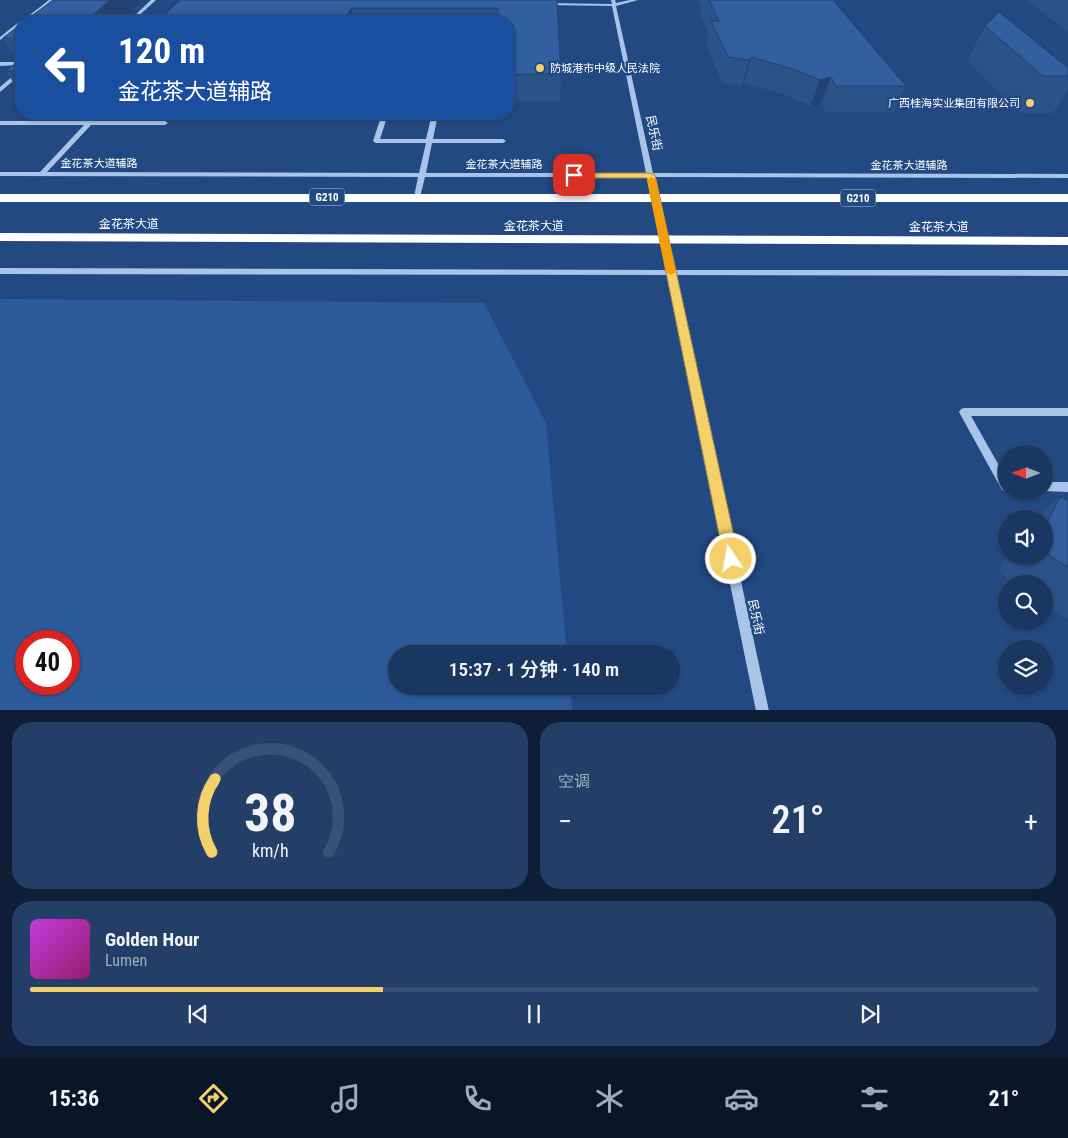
<!DOCTYPE html>
<html lang="zh">
<meta charset="utf-8">
<style>
body{margin:0;font-family:"Roboto Condensed","Noto Sans SC",sans-serif;background:#233f68;color:#f1f3f6;height:100vh;display:flex;flex-direction:column;font-size:19px;white-space:nowrap}
*{box-sizing:border-box;margin:0}
p{font-size:16px;color:#9facbe}
.icon{flex:none;width:28px;height:28px;fill:none;stroke:currentColor;stroke-width:2;stroke-linecap:round;stroke-linejoin:round}
.map{position:relative;height:710px;overflow:hidden}
.drawer{display:flex;flex-direction:column;gap:12px;padding:12px;background:#0e1e36;flex:1}
.drawer>*{flex:none}
.hud{position:absolute;left:15px;top:15px;width:500px;height:105px;border-radius:20px;box-shadow:0 1px 4px #0004,0 0 0 1px #385177;background:#1a4fa0;color:#fff;overflow:hidden}
.needle{width:32px;rotate:270deg}
.buttons{position:absolute;left:998px;top:445px;display:grid;gap:10px}
.buttons a{display:grid;place-items:center;width:55px;height:55px;border-radius:50%;background:#1a3762;box-shadow:0 1px 4px #0004,0 0 0 1px #385177;font-size:25px}
.speed{position:absolute;left:15px;top:630px;display:flex;gap:10px;font-size:25px;font-weight:700;text-align:center}
.speed>*{display:grid;place-content:center;width:65px;height:65px;border-radius:50%;background:#1a3762;box-shadow:0 1px 4px #0004,0 0 0 1px #385177;line-height:1}
.speed .limit{border:8px solid #d22;background:#fff;color:#111}
.pin{position:absolute;display:grid;place-items:center;width:42px;height:42px;color:#fff;margin:-21px;border-radius:10px;box-shadow:0 2px 8px #0006}
.me{position:absolute;width:55px;margin:-28px;rotate:348deg;stroke-linejoin:round;filter:drop-shadow(0 0 4px #0008)}
.turn{display:flex;align-items:center;gap:18px;height:105px;padding:0 20px;font-size:22px}
.turn .icon{width:65px;height:65px;stroke-width:2.5}
.turn b{display:block;font-size:35px;line-height:42px}
.big{font-size:38px;font-weight:600;line-height:1.1}
.drawer .widget{flex:1;display:flex;flex-direction:column;justify-content:center;gap:8px;min-width:0;padding:0 18px;border-radius:20px;background:#233f68}
.drawer .dial{align-items:center;gap:0}
.dial svg{height:130px;overflow:visible;fill:none;stroke:#385177;stroke-width:7;stroke-linecap:round;text-anchor:middle}
.dial text{fill:#f1f3f6;stroke:none}
.song{display:flex;align-items:center;gap:15px}
.cover{width:60px;height:60px;border-radius:8px;background:linear-gradient(135deg,hsl(290 70% 55%),hsl(320 70% 35%))}
.played{height:5px;border-radius:2px;background:linear-gradient(90deg,#f4d06b 35%,#385177 35%)}
.keys{display:flex;justify-content:space-around;direction:ltr}
.heat{display:flex;justify-content:space-between;align-items:center;font-size:28px;direction:ltr}
.drawer .tiles{flex:1;display:grid;gap:12px;grid-template-columns:1fr 1fr}
.widget:last-child{grid-column:span 2}
.trip{position:absolute;left:388px;top:645px;width:292px;height:50px;border-radius:25px;background:#1a3762;box-shadow:0 1px 4px #0004,0 0 0 1px #385177;font-weight:600;line-height:50px;text-align:center}
.menu{display:flex;height:80px;justify-content:space-around;align-items:center;background:#0a1627;color:#9facbe}
.menu .icon{width:35px;height:35px}
.menu .on{color:#f4d06b}
.menu b{font-size:22px;color:#f1f3f6}
.map>svg:first-child{display:block}
</style>
<div class="map">
<svg width="1068" height="711" viewBox="0 0 1068 711">
<rect width="100%" height="100%" fill="#224982"/>
<path fill="#2c5a9a" fill-rule="evenodd" d="M 0,299 L 484,303 L 546,423 L 567,654 L 396,654 L 396,686 L 570,686 L 572,710 L 0,710 ZM 26,641 L 69,641 L 69,684 L 26,684 Z"/>
<g fill="none" stroke-linecap="round" stroke-linejoin="round">
<path fill="#a9c4e8" fill-rule="evenodd" d="M 49,0 L 54,0 L 27,21 L 22,21 Z
M 151,0 L 156,0 L 133,21 L 129,21 Z
M 611,0 L 615,0 L 616,3 L 630,0 L 638,0 L 616,6 L 653,173 L 1068,174 L 1068,178 L 654,177 L 674,270 L 1068,270 L 1068,276 L 675,275 L 769,711 L 756,711 L 667,275 L 0,274 L 0,268 L 666,270 L 647,177 L 425,177 L 420,197 L 417,199 L 414,197 L 418,177 L 0,176 L 0,172 L 40,172 L 84,125 L 0,125 L 0,121 L 165,121 L 168,123 L 165,125 L 91,125 L 47,172 L 419,173 L 426,143 L 376,143 L 373,141 L 382,114 L 388,114 L 380,139 L 426,139 L 432,114 L 438,114 L 433,139 L 503,139 L 506,141 L 503,143 L 432,143 L 426,173 L 646,173 L 612,6 L 545,5 L 543,4 L 545,3 L 612,4 Z
M 19,22 L 21,22 L 21,25 L 0,40 L 0,37 Z
M 0,62 L 21,62 L 21,65 L 0,66 Z
M 14,75 L 19,76 L 0,92 L 0,87 Z
M 964,408 L 1068,408 L 1068,416 L 971,416 L 1006,478 L 1006,492 L 1002,490 L 959,412 L 961,409 Z
M 1044,482 L 1068,482 L 1068,492 L 1043,491 Z"/>
<path fill="#fff" fill-rule="evenodd" d="M 0,194 L 1068,194 L 1068,202 L 0,202 Z
M 0,233 L 1068,237 L 1068,245 L 0,241 Z"/>
</g>
<path fill="#2b5289" d="M 180,0 L 557,0 L 561,74 L 560,102 L 509,102 L 509,21 L 158,21 Z
M 697,0 L 833,0 L 906,86 L 894,112 L 826,112 L 821,104 L 811,106 L 785,95 L 744,83 L 742,86 L 722,83 L 706,45 L 709,34 L 700,15 L 701,8 Z
M 1026,0 L 1068,0 L 1068,31 Z
M 21,24 L 21,95 L 6,71 L 19,60 L 17,60 L 3,38 Z
M 985,26 L 1068,68 L 1068,91 L 1053,113 L 1020,113 L 967,61 Z
M 1060,497 L 1068,501 L 1068,619 L 1044,603 L 1044,584 L 1015,584 L 998,572 L 1007,556 L 1044,556 L 1044,519 L 1032,519 Z"/>
<path fill="#23426f" d="M 110,0 L 143,0 L 120,21 L 86,21 Z
M 351,8 L 354,21 L 344,21 Z
M 751,57 L 744,83 L 742,86 L 749,60 Z
M 831,77 L 821,104 L 811,106 L 820,80 Z"/>
<path fill="#325f9f" stroke="#23426f" d="M 53,0 L 110,0 L 86,21 L 25,21 Z
M 180,0 L 557,0 L 561,74 L 509,74 L 509,21 L 497,21 L 498,8 L 351,8 L 344,21 L 158,21 Z
M 709,0 L 833,0 L 906,86 L 836,86 L 831,77 L 820,80 L 793,69 L 751,57 L 749,60 L 728,57 L 711,21 L 719,21 Z
M 999,12 L 1068,68 L 1068,76 L 1043,76 L 985,26 Z
M 21,24 L 21,38 L 3,38 Z
M 21,59 L 21,71 L 6,71 Z
M 1060,497 L 1068,501 L 1068,567 L 1044,552 L 1044,529 Z"/>
<path fill="#f4d06b" stroke="#9f8746" d="M 571,173 L 650,173 L 655,175 L 739,559 L 736,564 L 731,566 L 726,564 L 724,559 L 647,178 L 574,178 L 571,177 Z"/>
<path fill="#f59e0b" d="M 651,177 L 656,180 L 676,272 L 671,275 L 666,272 L 647,180 Z"/>
<g fill="#f4d06b" stroke="#224982" stroke-width="2">
<circle cx="540" cy="68" r="5"/>
<circle cx="1030" cy="103" r="5"/>
</g>
<g text-anchor="middle" stroke-width="5" stroke-linejoin="round" paint-order="stroke">
<g font-size="11" fill="#fff" stroke="#224982" text-anchor="start">
<text x="550" y="72">防城港市中级人民法院</text>
<text x="1020" y="107" text-anchor="end">广西桂海实业集团有限公司</text>
</g>
<g font-size="11" fill="#fff" stroke="#224982">
<text x="99" y="167">金花茶大道辅路</text>
<text x="504" y="168">金花茶大道辅路</text>
<text x="909" y="169">金花茶大道辅路</text>
</g>
<g fill="#224982" stroke="#bdc8da" stroke-width="1">
<rect x="309.5" y="188.5" width="35" height="17" rx="4"/>
<rect x="840.5" y="189.5" width="35" height="17" rx="4"/>
</g>
<g font-size="11" font-weight="bold" fill="#fff">
<text x="327" y="201">G210</text>
<text x="858" y="202">G210</text>
</g>
<g font-size="12" fill="#fff" stroke="#224982">
<text transform="translate(654 133) rotate(78)" y="4">民乐街</text>
<text x="129" y="228">金花茶大道</text>
<text x="534" y="230">金花茶大道</text>
<text x="939" y="231">金花茶大道</text>
<text transform="translate(756 617) rotate(78)" y="4">民乐街</text>
</g>
</g>
</svg>
<div class="buttons">
<a><svg class="needle" viewBox="-14 -14 28 28"><path d="M0-13l5 13h-10z" fill="#e53935"/><path d="M0 13l5-13h-10z" fill="#9facbe"/></svg></a>
<a><svg class="icon" aria-label="sound" viewBox="0 0 24 24"><path d="M4 9h4l5-4v14l-5-4H4zM17 9q2 3 0 6"/></svg></a>
<a><svg class="icon" aria-label="search" viewBox="0 0 24 24"><circle cx="10" cy="10" r="6"/><path d="M15 15l6 6"/></svg></a>
<a><svg class="icon" aria-label="layers" viewBox="0 0 24 24"><path d="M12 4l9 5-9 5-9-5zM3 14l9 5 9-5"/></svg></a>
</div>
<div class="speed"><div class="limit">40</div></div>
<div class="pin" style="left:574px;top:175px;background:#d93025"><svg class="icon" aria-label="arrive" viewBox="0 0 24 24"><path d="M6 21V4h12l-3 4 3 4H6"/></svg></div>
<svg class="me" style="left:731px;top:559px" viewBox="-20 -20 40 40"><circle r="17" fill="#f4d06b" stroke="#fff" stroke-width="3"/><path d="M0-11L8 9 0 5-8 9z" fill="#fff"/></svg>
<div class="trip">15:37 · 1 分钟 · 140 m</div>
<div class="hud">
<div class="turn"><svg class="icon" aria-label="left" viewBox="0 0 24 24"><path d="M17 20v-9H6M10 6l-5 5 5 5"/></svg><div><b>120 m</b>金花茶大道辅路</div></div>
</div>
</div>
<section class="drawer">
<div class="tiles">
<div class="widget dial"><svg viewBox="0 0 100 80">
<path d="M14 69A42 42 0 1 1 86 69"/>
<path d="M14 69A42 42 0 0 1 16 24" stroke="#f4d06b"/>
<text x="50" y="56" font-size="32" font-weight="700">38</text>
<text x="50" y="72" font-size="11">km/h</text>
</svg></div>
<div class="widget"><p>空调</p>
<div class="heat"><a>−</a><b class="big">21°</b><a>+</a></div>
</div>
<div class="widget">
<div class="song"><i class="cover"></i><div><b>Golden Hour</b><p>Lumen</p></div></div>
<div class="played"></div>
<div class="keys"><svg class="icon" aria-label="previous" viewBox="0 0 24 24"><path d="M18 5L8 12l10 7zM5 5v14"/></svg><svg class="icon" aria-label="pause" viewBox="0 0 24 24"><path d="M8 5v14M16 5v14"/></svg><svg class="icon" aria-label="next" viewBox="0 0 24 24"><path d="M6 5l10 7-10 7zM19 5v14"/></svg></div>
</div>
</div>
</section>
<nav class="menu">
<b>15:36</b>
<svg class="icon on" aria-label="directions" viewBox="0 0 24 24"><path d="M12 3l9 9-9 9-9-9zM9 14v-3h6M13 9l2 2-2 2"/></svg>
<svg class="icon" aria-label="music" viewBox="0 0 24 24"><path d="M9 18V5l10-2v13"/><circle cx="6" cy="18" r="3"/><circle cx="16" cy="16" r="3"/></svg>
<svg class="icon" aria-label="phone" viewBox="0 0 24 24"><path d="M5 4h4l2 5-3 2q2 4 5 5l2-3 5 2v4C11 20 4 13 5 4z"/></svg>
<svg class="icon" aria-label="climate" viewBox="0 0 24 24"><path d="M12 3v18M4 7l16 10M4 17L20 7"/></svg>
<svg class="icon" aria-label="car" viewBox="0 0 24 24"><path d="M5 17H2v-5l4-1 3-4h7l3 4 3 1v5h-3M9 17h6M6 11h13"/><circle cx="7" cy="17" r="2"/><circle cx="17" cy="17" r="2"/></svg>
<svg class="icon" aria-label="filters" viewBox="0 0 24 24"><path d="M4 7h16M4 17h16"/><circle cx="9" cy="7" r="2"/><circle cx="15" cy="17" r="2"/></svg>
<b>21°</b>
</nav>
